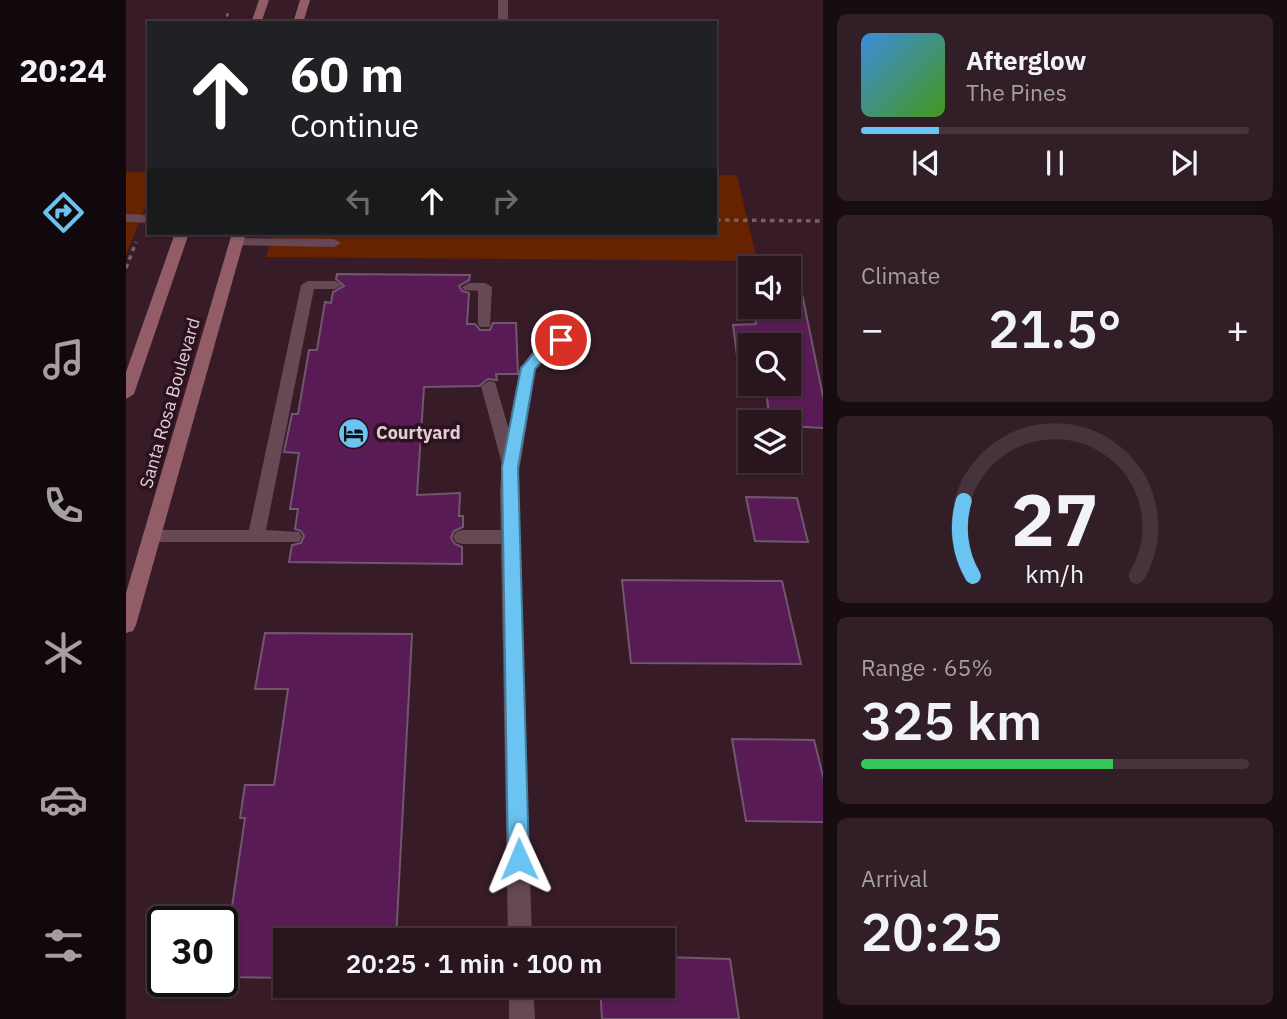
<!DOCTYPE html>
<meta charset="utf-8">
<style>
body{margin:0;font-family:"IBM Plex Sans",sans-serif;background:#311e26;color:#f1f3f6;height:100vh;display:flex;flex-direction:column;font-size:26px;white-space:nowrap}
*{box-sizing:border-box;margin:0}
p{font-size:23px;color:#a59fa4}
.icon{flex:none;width:38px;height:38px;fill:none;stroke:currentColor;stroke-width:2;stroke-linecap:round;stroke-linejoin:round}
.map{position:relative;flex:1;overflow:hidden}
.panel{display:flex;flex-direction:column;gap:14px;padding:14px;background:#170c10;width:464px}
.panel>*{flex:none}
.hud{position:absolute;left:21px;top:21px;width:570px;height:214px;border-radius:0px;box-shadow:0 2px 5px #0004,0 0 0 2px #45343b;background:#202124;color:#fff;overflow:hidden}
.fabs{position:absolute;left:612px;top:256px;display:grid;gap:14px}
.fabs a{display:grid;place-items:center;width:63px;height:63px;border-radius:0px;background:#29151d;box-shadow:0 2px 5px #0004,0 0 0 2px #45343b;font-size:35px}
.speed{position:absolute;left:21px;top:906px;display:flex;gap:14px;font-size:35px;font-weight:700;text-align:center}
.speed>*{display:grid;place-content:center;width:91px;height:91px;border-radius:50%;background:#29151d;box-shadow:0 2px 5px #0004,0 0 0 2px #45343b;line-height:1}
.speed .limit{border:4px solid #111;border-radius:10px;background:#fff;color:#111}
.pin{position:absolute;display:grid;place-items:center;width:60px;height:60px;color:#fff;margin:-30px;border:4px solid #fff;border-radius:50%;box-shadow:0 2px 7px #0007}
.me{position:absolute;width:77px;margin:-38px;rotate:359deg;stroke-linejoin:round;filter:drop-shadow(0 0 5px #0008)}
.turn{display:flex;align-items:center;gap:24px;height:147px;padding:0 28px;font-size:32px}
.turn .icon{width:91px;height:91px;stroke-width:2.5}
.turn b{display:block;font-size:49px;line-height:60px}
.lanes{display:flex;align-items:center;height:66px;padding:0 28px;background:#0003;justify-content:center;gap:35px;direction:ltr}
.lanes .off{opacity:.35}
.big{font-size:52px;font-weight:600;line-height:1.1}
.panel .tile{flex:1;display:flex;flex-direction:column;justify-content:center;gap:10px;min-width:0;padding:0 24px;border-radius:10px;background:#311e26}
.panel .dial{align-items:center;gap:0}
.dial svg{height:182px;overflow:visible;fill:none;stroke:#45343b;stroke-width:7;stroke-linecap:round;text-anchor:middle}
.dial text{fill:#f1f3f6;stroke:none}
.song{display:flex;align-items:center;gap:21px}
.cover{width:84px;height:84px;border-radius:10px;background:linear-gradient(135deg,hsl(210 70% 55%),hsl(100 70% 35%))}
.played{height:7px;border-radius:4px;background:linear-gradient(90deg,#6ac3f1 20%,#45343b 20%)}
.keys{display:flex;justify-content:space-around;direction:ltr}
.heat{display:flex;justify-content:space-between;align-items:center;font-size:38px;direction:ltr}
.charge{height:10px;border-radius:5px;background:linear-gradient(90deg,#34c759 65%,#45343b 0)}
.trip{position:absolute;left:147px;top:928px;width:402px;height:70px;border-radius:0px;background:#29151d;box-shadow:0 2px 5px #0004,0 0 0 2px #45343b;font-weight:600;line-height:70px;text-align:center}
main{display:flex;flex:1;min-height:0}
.menu{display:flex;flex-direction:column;width:126px;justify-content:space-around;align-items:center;background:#10080c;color:#a59fa4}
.menu .icon{width:49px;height:49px}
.menu .current{color:#6ac3f1}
.menu b{font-size:32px;color:#f1f3f6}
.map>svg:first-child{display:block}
</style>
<main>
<nav class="menu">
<b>20:24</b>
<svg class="icon current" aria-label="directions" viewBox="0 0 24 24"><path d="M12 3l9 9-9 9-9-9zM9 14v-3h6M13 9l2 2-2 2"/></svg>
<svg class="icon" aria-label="music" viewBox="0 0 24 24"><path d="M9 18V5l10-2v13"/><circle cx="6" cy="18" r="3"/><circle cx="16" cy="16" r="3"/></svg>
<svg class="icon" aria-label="phone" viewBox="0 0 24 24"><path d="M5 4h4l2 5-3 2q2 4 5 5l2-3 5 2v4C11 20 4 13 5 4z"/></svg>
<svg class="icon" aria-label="climate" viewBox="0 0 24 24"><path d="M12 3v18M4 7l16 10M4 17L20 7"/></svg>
<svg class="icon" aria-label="car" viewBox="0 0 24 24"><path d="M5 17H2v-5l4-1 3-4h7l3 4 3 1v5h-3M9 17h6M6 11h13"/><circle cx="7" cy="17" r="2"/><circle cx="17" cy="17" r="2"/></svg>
<svg class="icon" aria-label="filters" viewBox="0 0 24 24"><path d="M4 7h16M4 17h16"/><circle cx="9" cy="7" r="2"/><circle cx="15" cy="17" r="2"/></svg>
</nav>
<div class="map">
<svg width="698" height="1019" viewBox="0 0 698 1019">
<rect width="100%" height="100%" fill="#371c27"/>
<path fill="#672200" d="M 0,172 L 23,172 L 23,197 L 0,255 Z
M 590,175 L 611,175 L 631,261 L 140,257 L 147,233 L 590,233 Z"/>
<path fill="#581b56" stroke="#70576e" stroke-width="2" d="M 211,274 L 344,275 L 343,280 L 333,286 L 336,291 L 343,293 L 341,324 L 349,324 L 354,330 L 364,330 L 367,323 L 390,323 L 392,374 L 370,374 L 371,380 L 362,379 L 353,386 L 298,387 L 291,495 L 334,493 L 333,516 L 337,516 L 337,527 L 328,531 L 325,538 L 329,544 L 336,547 L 336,564 L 163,562 L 166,545 L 175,543 L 178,536 L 175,531 L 169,529 L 172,509 L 164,509 L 173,453 L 158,452 L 166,414 L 172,414 L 183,350 L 191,350 L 199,302 L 205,303 L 207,292 L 218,286 L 210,279 Z
M 663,279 L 673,279 L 698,401 L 698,428 L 663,426 L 663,422 L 644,422 L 639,383 L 663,383 L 663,345 L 625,345 L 625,364 L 612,363 L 607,325 L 630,324 L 627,306 L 663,306 Z
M 620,497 L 671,498 L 682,542 L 629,541 Z
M 496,580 L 656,581 L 675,664 L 505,663 Z
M 139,633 L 286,634 L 270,940 L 159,940 L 159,978 L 96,977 L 96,941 L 101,941 L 119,818 L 114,818 L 119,785 L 148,785 L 162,689 L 129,689 Z
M 606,739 L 688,740 L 698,780 L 698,822 L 620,821 Z
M 537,957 L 604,959 L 613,1019 L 476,1019 L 474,985 L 537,985 Z"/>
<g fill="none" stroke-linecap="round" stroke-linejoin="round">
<path stroke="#786069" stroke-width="2.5" stroke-dasharray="3.5 3.5" stroke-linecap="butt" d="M 98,23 L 103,11"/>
<path stroke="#786069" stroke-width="3.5" stroke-dasharray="4.5 4.5" stroke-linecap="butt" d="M 590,220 L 698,221
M 0,268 L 10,242"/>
<path fill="#674855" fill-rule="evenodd" d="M 372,0 L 382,0 L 382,23 L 372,23 Z
M 0,214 L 23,215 L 23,223 L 0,222 Z
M 111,238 L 208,239 L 215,243 L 208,247 L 106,245 L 104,242 Z
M 182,281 L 209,281 L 216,285 L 209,289 L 188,289 L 140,530 L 173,532 L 176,537 L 173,542 L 19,542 L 16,537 L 19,532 L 25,530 L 123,530 L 175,285 Z
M 343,283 L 359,283 L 366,287 L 364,327 L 354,327 L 352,324 L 352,291 L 338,290 L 336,287 Z
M 435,335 L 440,337 L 443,340 L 440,343 L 413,362 L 410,368 L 389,496 L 377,496 L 374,491 L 376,464 L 355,386 L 363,381 L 369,382 L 383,430 C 390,392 390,347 435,335 Z
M 336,530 L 385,530 L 391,532 L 394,537 L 391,542 L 385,544 L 336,544 L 330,542 L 327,537 L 330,532 Z"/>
<path fill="#674855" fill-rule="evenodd" d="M 383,485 L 389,486 L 392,491 L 406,940 L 382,940 L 374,491 L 377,486 Z
M 383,985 L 407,985 L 409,1019 L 383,1019 Z"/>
<path fill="#925d67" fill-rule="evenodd" d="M 133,0 L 143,0 L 135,23 L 125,23 Z
M 174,0 L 184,0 L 177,23 L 167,23 Z
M 49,233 L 63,233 L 8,394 L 0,399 L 0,372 Z
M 106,233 L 120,233 L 10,625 L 7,631 L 0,633 L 0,593 Z"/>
</g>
<path fill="#6ac3f1" stroke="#457f9d" stroke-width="2" d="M 435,336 L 440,337 L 440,343 L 422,354 L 409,369 L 392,467 L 403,859 L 400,866 L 393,869 L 385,866 L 382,859 L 376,467 L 395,368 L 412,348 Z"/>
<defs>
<symbol id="hotel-disc" viewBox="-11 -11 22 22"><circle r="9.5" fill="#6ac3f1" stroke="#2c121e"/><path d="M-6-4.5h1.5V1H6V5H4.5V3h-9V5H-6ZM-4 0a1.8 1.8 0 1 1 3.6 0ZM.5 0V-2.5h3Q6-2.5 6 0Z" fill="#111"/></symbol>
</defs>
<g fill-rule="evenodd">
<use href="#hotel-disc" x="210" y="416" width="35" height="35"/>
</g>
<g text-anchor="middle" stroke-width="7" stroke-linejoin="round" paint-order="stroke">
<g font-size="18" fill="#e1cdd4" stroke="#2c121e">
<text transform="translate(44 403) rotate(-74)" y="6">Santa Rosa Boulevard</text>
</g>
<g font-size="18" font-weight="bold" fill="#e1cdd4" stroke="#2c121e" text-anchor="start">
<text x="250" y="439">Courtyard</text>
</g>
</g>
</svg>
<div class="fabs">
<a><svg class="icon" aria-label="sound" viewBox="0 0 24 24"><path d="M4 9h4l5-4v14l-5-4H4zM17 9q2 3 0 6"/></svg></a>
<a><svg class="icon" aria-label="search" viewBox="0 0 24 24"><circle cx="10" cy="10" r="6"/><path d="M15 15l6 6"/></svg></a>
<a><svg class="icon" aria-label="layers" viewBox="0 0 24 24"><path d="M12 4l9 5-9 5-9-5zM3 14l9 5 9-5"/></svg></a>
</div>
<div class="speed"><div class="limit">30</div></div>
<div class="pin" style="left:435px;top:340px;background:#d93025"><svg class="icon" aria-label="arrive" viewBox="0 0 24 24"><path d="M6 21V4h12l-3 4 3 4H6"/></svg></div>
<svg class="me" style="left:393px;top:859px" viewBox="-20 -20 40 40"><path d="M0-17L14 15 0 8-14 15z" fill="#6ac3f1" stroke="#fff" stroke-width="4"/></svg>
<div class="trip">20:25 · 1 min · 100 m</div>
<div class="hud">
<div class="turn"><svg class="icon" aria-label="ahead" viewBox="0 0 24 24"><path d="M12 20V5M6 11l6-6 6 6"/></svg><div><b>60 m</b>Continue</div></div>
<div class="lanes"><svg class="icon off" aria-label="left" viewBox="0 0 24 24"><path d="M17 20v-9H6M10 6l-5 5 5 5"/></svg><svg class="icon" aria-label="ahead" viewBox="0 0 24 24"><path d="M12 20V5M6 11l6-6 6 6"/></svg><svg class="icon off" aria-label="right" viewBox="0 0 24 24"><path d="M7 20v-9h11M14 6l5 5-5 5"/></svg></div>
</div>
</div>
<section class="panel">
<div class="tile">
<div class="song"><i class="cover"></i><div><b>Afterglow</b><p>The Pines</p></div></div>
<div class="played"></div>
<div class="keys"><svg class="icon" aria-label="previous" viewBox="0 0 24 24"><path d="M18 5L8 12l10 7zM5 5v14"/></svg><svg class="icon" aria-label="pause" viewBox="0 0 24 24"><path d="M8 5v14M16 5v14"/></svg><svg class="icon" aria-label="next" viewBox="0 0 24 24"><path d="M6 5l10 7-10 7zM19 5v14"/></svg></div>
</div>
<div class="tile"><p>Climate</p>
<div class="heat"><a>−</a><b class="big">21.5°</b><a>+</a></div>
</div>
<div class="tile dial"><svg viewBox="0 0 100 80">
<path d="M14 69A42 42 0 1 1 86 69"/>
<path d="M14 69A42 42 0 0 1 10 36" stroke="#6ac3f1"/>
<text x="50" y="56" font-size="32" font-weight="700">27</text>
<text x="50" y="72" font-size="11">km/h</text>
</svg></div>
<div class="tile"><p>Range · 65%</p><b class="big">325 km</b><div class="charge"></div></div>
<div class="tile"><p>Arrival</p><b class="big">20:25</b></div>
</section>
</main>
